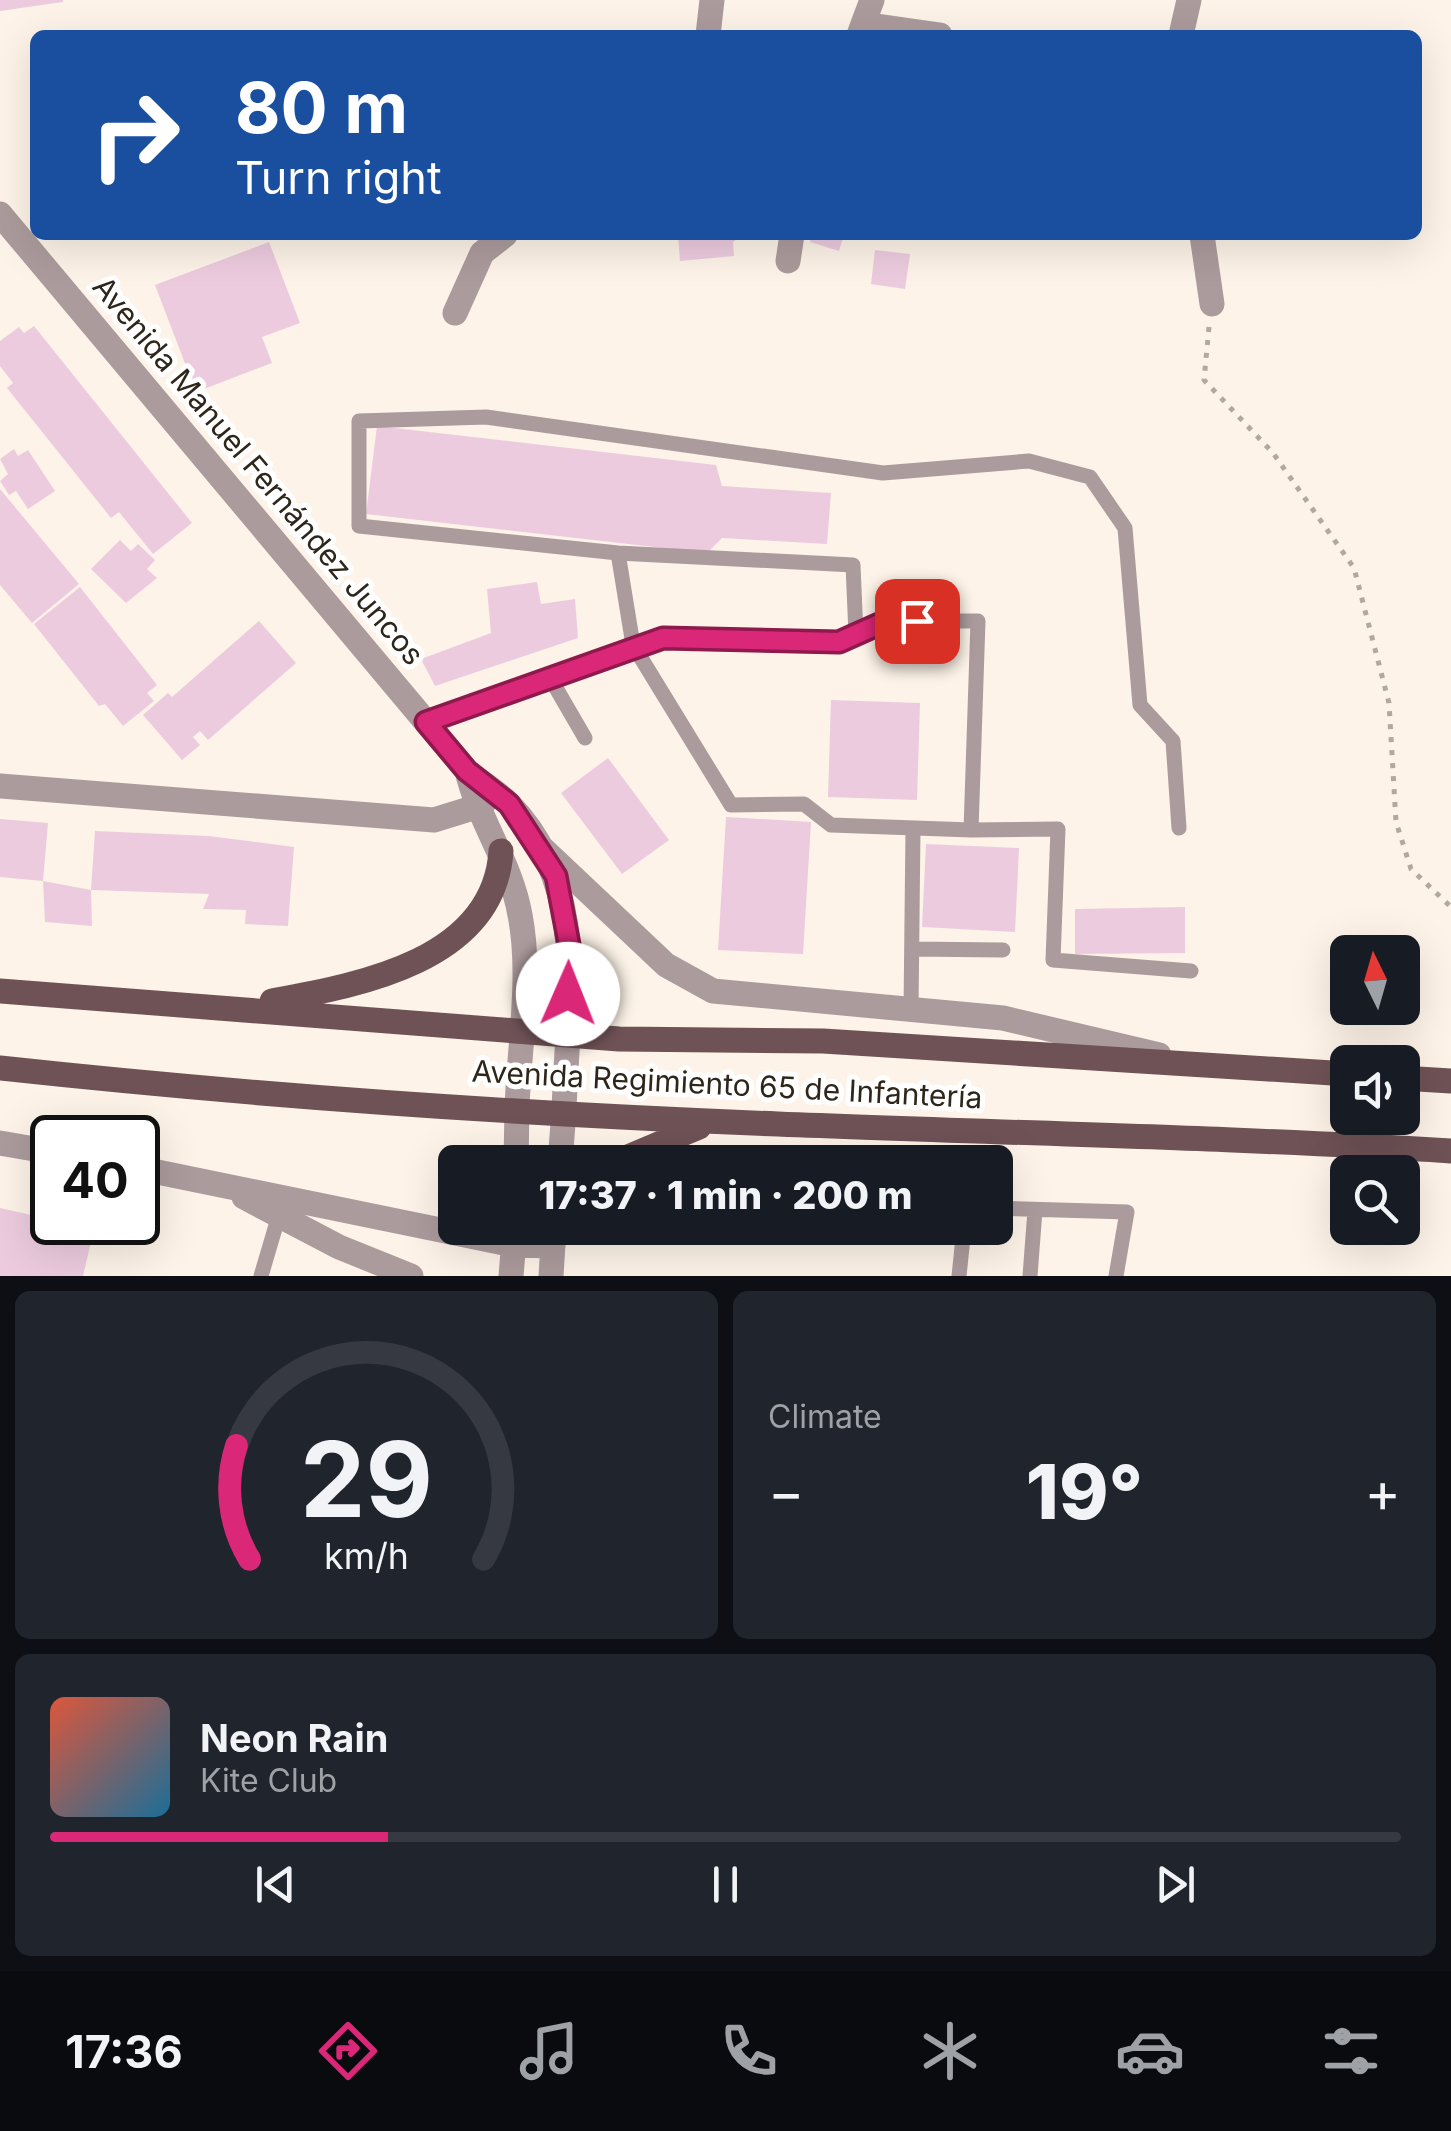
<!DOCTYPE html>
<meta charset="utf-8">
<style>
body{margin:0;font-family:Inter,sans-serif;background:#20242c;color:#f1f3f6;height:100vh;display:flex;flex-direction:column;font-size:38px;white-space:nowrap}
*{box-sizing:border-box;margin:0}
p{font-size:32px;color:#9ea1a6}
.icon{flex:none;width:55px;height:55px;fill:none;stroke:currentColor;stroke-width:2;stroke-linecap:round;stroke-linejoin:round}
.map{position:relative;height:1276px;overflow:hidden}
.details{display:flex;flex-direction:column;gap:15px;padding:15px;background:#0d0f14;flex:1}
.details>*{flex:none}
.hud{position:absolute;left:30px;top:30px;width:1392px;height:210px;border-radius:15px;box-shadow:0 10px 40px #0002;background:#1a4fa0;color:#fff;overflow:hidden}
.needle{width:65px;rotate:355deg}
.tools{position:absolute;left:1330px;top:935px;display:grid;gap:20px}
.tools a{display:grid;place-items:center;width:90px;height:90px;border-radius:15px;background:#171b24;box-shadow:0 10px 40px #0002;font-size:50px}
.speed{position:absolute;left:30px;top:1115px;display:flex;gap:20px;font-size:50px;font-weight:700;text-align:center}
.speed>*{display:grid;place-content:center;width:130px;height:130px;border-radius:50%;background:#171b24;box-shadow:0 10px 40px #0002;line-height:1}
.speed .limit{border:5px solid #111;border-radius:15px;background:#fff;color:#111}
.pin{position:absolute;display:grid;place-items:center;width:85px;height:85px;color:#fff;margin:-42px;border-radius:20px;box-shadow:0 5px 15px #0006}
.me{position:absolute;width:110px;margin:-55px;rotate:1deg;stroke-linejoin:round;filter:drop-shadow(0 0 8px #0008)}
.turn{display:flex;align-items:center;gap:35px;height:210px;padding:0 40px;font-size:45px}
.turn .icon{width:130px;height:130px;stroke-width:2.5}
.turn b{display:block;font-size:70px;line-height:85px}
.big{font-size:75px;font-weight:800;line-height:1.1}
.details .card{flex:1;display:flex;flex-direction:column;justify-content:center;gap:15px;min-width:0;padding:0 35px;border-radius:15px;background:#20242c}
.details .dial{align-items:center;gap:0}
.dial svg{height:260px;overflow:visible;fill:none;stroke:#363941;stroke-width:7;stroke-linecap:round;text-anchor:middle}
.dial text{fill:#f1f3f6;stroke:none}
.song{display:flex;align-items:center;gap:30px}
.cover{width:120px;height:120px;border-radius:15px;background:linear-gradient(135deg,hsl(10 70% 55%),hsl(200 70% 35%))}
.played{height:10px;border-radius:5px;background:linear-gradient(90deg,#db2777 25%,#363941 25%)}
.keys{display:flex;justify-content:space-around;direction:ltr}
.heat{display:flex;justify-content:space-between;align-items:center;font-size:55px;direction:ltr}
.details .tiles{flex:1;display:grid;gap:15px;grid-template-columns:1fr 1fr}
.card:last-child{grid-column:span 2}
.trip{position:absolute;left:438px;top:1145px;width:575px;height:100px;border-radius:15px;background:#171b24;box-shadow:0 10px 40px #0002;font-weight:800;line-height:100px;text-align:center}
.tab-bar{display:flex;height:160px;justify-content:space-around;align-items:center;background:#090b0e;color:#9ea1a6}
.tab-bar .icon{width:70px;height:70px}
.tab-bar .selected{color:#db2777}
.tab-bar b{font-size:45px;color:#f1f3f6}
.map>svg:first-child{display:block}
</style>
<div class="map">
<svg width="1451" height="1276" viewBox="0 0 1451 1276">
<rect width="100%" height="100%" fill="#fdf3e8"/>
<path fill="#edcbdf" d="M 0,0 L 63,0 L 63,2 L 0,11 Z
M 678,235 L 765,235 L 765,238 L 737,239 L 733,242 L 734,256 L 680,261 Z
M 812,235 L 844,235 L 839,251 L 810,242 Z
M 269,242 L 300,323 L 262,337 L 272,363 L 196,392 L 155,285 Z
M 875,250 L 910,254 L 905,289 L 871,284 Z
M 34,326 L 192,523 L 153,554 L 119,512 L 111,518 L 7,388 L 13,383 L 0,366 L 0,341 L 19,327 L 24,333 Z
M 377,426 L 716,465 L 722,486 L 831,493 L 827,544 L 722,538 L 707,553 L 366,514 Z
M 14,449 L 18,456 L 28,450 L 55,491 L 28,509 L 16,491 L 9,495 L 0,481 L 8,474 L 0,459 Z
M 0,489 L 79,584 L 32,623 L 0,585 Z
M 120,540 L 131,551 L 138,544 L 155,560 L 147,569 L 157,578 L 126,603 L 91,569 Z
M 537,582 L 541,604 L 575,599 L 578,638 L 435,686 L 421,659 L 491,633 L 487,589 Z
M 80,587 L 157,685 L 147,693 L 154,701 L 123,726 L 105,704 L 99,706 L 34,624 Z
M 259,621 L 296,663 L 208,740 L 200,731 L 193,737 L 200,745 L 182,760 L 143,715 L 168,693 L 172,697 Z
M 831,700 L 920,703 L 917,800 L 828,797 Z
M 608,758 L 669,840 L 622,874 L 561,793 Z
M 726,817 L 811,822 L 803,954 L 718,950 Z
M 0,819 L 48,823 L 43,881 L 0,877 Z
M 95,831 L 209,836 L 294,847 L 288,926 L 245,924 L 246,910 L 203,909 L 209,894 L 91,890 Z
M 926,844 L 1019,848 L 1015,932 L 922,927 Z
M 43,881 L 91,890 L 92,926 L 45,922 Z
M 1185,907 L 1185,953 L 1075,954 L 1075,909 Z
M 0,1208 L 94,1229 L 83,1276 L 0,1276 Z"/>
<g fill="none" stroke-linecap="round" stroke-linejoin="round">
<path stroke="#b2a99e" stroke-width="5" stroke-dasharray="5 8" stroke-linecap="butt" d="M 1209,327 L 1204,380 L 1273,453 L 1354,568 L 1389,703 L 1396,822 L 1411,869 L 1451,907"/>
<path stroke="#ac9b9d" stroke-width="15" d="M 856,635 L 853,565 L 618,553 L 359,526 L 359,421 L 486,417 L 883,473 L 1029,461 L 1090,477 L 1125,528 L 1140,705 L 1173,741 L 1179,828
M 549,676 L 585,738
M 425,722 L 633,645 L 663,638 L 839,642 L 887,621 L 978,621 L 971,830 L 831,825 L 804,804 L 731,805 L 633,645 L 618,553
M 971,830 L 1058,829 L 1053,960 L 1191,971
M 912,949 L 1003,950
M 911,1010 L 913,828
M 995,1208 L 1127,1212 L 1116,1276
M 261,1276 L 279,1215
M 959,1276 L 964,1228
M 1030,1276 L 1035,1210"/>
<path stroke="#ac9b9d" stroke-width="25" d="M 863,24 L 872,0
M 708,35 L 712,0
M 859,35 L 863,24 L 940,35
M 1181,35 L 1189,0
M 1202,235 L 1212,304
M 788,261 L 792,235
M 455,313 L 482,253 L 505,235
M 0,786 L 434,820 L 476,807 L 493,795
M 543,849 L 666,965 L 713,991 L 1003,1018 L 1159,1055
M 0,1143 L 52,1152
M 516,1162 L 517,1108
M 560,1162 L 564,1111
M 138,1168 L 514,1245 L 553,1246
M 244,1197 L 339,1247 L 411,1276
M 511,1276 L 515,1228
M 551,1276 L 554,1228"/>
<path stroke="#ac9b9d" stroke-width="25" d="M 0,214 L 467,771 C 480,782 497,792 509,804 C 591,887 567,1007 564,1111
M 467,771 C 479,822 511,863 520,915 C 532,976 519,1046 517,1108"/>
<path stroke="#6f5256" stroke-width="25" d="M 0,991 L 619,1039 L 823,1041 L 1348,1074
M 272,1001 C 359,985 494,961 501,851
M 0,1068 C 258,1096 519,1114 778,1124 C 1002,1133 1227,1137 1451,1151
M 1402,1078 L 1451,1081
M 616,1162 L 699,1127"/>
</g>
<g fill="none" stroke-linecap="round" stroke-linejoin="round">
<defs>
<path id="route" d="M 568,994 L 571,955 L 556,876 L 509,804 L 467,771 L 426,722 L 663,638 L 839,642 L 886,621 L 917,621"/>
</defs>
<use href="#route" stroke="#8e194d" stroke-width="25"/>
<use href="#route" stroke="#db2777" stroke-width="18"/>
</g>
<g text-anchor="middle" stroke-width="10" stroke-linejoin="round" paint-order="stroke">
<g font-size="30" fill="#2e261b" stroke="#fff">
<text transform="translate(258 471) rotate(50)" y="10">Avenida Manuel Fernández Juncos</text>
<text transform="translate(727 1085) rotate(3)" y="10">Avenida Regimiento 65 de Infantería</text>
</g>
</g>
</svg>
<div class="tools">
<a><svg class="needle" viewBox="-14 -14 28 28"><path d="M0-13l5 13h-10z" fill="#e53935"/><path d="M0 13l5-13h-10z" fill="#9ea1a6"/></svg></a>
<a><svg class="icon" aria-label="sound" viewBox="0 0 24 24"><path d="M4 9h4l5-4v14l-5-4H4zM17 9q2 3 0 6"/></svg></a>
<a><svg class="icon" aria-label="search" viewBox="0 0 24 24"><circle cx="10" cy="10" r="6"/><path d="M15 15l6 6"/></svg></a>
</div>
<div class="speed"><div class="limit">40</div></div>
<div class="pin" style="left:917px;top:621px;background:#d93025"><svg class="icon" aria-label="arrive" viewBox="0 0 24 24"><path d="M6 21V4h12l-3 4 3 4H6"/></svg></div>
<svg class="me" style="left:568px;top:994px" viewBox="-20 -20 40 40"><circle r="19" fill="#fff"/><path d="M0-13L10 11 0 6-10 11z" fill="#db2777"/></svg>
<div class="trip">17:37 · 1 min · 200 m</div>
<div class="hud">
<div class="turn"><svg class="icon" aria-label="right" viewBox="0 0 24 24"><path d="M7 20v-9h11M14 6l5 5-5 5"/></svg><div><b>80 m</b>Turn right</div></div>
</div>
</div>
<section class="details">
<div class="tiles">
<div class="card dial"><svg viewBox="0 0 100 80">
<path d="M14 69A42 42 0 1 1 86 69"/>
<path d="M14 69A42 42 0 0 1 10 34" stroke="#db2777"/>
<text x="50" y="56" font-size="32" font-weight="700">29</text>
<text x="50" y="72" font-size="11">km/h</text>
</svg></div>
<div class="card"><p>Climate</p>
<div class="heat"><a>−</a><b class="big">19°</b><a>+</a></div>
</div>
<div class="card">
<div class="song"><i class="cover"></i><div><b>Neon Rain</b><p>Kite Club</p></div></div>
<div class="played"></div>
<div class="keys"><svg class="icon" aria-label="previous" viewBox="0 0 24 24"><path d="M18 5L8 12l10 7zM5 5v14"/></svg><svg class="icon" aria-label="pause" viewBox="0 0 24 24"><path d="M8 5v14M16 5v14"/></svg><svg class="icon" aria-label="next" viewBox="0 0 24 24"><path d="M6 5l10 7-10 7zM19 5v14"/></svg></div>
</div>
</div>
</section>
<nav class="tab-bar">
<b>17:36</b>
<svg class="icon selected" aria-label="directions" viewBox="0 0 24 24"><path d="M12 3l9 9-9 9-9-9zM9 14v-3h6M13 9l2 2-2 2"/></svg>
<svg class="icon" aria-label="music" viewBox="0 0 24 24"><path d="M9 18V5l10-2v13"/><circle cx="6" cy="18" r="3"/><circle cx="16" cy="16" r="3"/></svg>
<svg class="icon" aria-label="phone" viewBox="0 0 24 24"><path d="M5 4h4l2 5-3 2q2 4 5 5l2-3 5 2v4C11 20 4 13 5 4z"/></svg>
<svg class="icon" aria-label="climate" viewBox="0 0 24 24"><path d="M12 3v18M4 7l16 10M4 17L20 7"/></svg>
<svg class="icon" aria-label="car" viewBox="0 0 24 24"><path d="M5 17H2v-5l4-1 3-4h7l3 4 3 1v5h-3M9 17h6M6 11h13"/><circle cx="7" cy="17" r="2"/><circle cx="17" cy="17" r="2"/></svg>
<svg class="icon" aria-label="filters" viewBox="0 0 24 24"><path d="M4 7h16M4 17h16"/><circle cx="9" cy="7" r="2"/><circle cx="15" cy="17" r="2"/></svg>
</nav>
